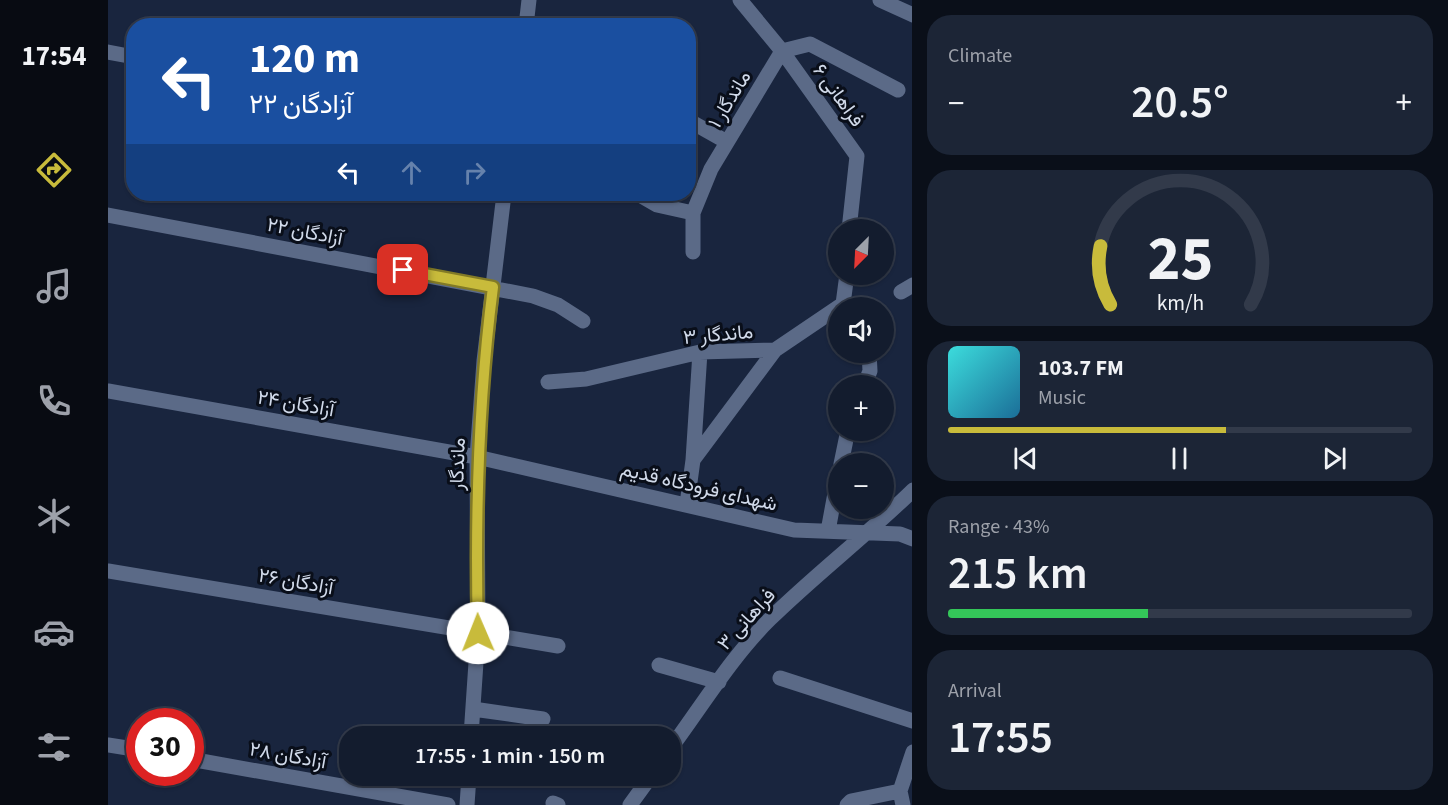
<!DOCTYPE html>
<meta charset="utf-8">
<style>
body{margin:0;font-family:"Source Sans 3",Vazirmatn,sans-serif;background:#1c2536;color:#f1f3f6;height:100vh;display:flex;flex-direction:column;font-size:22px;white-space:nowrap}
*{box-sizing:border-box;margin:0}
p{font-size:20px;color:#9da1aa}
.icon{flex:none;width:33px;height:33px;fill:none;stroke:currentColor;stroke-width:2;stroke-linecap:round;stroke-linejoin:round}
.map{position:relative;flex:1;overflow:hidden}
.sheet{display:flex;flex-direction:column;gap:15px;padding:15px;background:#0a0f19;width:536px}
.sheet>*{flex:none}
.banner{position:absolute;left:18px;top:18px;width:570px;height:183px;border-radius:24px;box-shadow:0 2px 4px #0004,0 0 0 2px #323a4a;background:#1a4fa0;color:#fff;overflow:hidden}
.needle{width:39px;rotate:204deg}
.tools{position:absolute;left:720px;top:219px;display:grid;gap:12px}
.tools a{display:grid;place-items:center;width:66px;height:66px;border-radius:50%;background:#131c2e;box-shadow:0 2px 4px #0004,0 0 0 2px #323a4a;font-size:30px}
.speed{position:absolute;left:18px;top:708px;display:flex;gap:12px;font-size:30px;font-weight:700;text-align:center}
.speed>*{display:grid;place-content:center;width:78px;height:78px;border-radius:50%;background:#131c2e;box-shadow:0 2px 4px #0004,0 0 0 2px #323a4a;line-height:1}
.speed .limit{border:9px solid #d22;background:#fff;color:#111}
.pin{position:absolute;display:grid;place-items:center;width:51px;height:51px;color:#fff;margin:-26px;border-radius:12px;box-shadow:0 3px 9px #0006}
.me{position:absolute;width:66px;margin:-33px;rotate:359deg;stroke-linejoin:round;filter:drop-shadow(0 0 4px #0008)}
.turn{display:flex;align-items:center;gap:21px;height:126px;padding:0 24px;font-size:27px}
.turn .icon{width:78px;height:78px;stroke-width:2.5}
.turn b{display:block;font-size:42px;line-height:51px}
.lanes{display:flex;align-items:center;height:57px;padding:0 24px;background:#0003;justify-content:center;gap:30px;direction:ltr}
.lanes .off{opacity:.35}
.big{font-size:45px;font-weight:600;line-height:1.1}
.sheet .widget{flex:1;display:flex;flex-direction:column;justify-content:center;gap:9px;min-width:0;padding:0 21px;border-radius:24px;background:#1c2536}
.sheet .dial{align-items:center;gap:0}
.dial svg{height:156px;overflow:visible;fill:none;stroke:#323a4a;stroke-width:7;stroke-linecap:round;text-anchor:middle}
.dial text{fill:#f1f3f6;stroke:none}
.song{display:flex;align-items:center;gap:18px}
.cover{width:72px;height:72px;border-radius:9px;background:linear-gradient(135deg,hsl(180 70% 55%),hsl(200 70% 35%))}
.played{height:6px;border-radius:3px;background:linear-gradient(90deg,#c8bb3b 60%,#323a4a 60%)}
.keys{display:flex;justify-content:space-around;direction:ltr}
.heat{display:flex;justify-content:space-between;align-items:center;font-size:33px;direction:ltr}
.charge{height:9px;border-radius:4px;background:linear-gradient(90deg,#34c759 43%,#323a4a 0)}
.trip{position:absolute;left:231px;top:726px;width:342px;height:60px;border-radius:24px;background:#131c2e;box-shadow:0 2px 4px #0004,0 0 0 2px #323a4a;font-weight:600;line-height:60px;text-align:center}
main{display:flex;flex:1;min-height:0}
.tab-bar{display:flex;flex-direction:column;width:108px;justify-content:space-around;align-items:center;background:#080b12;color:#9da1aa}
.tab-bar .icon{width:42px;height:42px}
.tab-bar .on{color:#c8bb3b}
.tab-bar b{font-size:27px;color:#f1f3f6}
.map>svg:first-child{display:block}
</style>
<main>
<nav class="tab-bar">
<b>17:54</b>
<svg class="icon on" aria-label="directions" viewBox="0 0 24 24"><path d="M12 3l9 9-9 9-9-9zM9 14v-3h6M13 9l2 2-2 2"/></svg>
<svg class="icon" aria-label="music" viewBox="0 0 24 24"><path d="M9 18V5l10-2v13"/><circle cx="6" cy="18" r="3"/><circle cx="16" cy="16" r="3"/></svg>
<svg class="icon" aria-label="phone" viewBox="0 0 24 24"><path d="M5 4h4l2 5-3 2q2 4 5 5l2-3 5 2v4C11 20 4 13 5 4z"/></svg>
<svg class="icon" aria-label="climate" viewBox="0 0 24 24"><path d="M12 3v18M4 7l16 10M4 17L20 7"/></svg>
<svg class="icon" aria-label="car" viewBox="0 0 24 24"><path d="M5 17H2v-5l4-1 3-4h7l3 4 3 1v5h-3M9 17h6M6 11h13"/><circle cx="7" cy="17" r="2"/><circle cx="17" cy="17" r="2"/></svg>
<svg class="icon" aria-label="filters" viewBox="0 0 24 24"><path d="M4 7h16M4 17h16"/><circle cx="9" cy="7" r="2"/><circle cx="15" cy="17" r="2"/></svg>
</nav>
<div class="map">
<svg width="805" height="805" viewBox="0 0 805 805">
<rect width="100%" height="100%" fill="#19253e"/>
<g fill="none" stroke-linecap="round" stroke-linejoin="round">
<path stroke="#5b6a87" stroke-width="15" d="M 632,0 L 674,51 L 749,156 L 741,230
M 772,0 L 805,15
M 418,26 L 421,0
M 0,52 L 26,57
M 580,120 L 619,142
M 530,194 L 549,205 L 585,213 L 603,169 L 674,51 L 702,44 L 790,90
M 585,213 L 585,252
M 0,215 L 425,296 L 450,305 L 475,321
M 793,292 L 805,285
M 735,304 L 739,274
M 440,382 L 478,379 L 592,352 L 667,350 L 735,304
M 756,386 L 762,371 L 761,352
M 0,391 L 369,457 L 686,530 L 792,534 L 805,539
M 585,460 L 667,350
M 733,464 L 740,430
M 579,504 L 585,460 L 592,352
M 720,531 L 730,477
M 0,571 L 450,646
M 551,665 L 611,682
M 672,678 L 805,721
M 365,709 L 435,719
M 363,736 L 370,633 L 369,457 L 376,361 L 396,194
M 0,745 L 32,750
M 562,749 C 594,706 624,656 662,619 C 708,574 759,535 805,490
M 82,759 L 340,805
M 792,791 L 805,752
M 445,803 L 450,805
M 359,805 L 361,776
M 522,805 L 543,776
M 739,805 L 743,801 L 792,791 L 795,805"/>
</g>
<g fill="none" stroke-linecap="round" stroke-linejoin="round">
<defs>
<path id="route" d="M 295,270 L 385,287 C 370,403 367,517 370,633"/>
</defs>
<use href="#route" stroke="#827a26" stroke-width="15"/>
<use href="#route" stroke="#c8bb3b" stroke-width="10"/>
</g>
<g text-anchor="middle" stroke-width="6" stroke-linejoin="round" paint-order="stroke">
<g font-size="20" fill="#d1daea" stroke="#090e19">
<text transform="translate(731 95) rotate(54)" y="7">فراهانی ۶</text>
<text transform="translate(621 99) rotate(-59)" y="7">ماندگار ۱</text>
<text transform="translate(197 231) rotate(11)" y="7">آزادگان ۲۲</text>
<text transform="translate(610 334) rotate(-5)" y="7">ماندگار ۳</text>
<text transform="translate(188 403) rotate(10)" y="7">آزادگان ۲۴</text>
<text transform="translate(349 464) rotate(-88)" y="7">ماندگار</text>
<text transform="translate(591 486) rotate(13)" y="7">شهدای فرودگاه قدیم</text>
<text transform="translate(188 581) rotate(10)" y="7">آزادگان ۲۶</text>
<text transform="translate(638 619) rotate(-48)" y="7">فراهانی ۳</text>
<text transform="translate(180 755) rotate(10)" y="7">آزادگان ۲۸</text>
</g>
</g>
</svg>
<div class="tools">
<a><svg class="needle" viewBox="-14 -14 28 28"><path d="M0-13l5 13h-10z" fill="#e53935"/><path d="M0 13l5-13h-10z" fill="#9da1aa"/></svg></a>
<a><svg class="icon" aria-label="sound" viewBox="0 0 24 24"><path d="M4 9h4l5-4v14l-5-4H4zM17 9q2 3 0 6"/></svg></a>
<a>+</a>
<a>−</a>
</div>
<div class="speed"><div class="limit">30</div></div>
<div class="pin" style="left:295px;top:270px;background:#d93025"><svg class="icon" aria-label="arrive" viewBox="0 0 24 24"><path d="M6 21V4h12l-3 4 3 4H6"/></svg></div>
<svg class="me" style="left:370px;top:633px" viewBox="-20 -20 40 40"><circle r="19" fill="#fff"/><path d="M0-13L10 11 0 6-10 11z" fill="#c8bb3b"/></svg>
<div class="trip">17:55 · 1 min · 150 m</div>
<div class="banner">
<div class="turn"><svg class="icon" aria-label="left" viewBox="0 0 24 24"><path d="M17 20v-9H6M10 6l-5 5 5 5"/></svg><div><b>120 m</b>آزادگان ۲۲</div></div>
<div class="lanes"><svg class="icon" aria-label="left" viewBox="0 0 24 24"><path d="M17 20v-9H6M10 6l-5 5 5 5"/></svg><svg class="icon off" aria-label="ahead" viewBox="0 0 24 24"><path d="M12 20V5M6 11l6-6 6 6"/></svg><svg class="icon off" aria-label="right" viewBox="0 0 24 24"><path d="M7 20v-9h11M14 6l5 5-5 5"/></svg></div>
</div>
</div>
<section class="sheet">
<div class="widget"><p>Climate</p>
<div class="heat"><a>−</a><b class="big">20.5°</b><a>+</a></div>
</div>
<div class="widget dial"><svg viewBox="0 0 100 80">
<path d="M14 69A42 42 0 1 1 86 69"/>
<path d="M14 69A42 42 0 0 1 9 39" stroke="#c8bb3b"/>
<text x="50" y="56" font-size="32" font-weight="700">25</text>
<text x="50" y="72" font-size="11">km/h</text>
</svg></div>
<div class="widget">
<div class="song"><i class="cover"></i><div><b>103.7 FM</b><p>Music</p></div></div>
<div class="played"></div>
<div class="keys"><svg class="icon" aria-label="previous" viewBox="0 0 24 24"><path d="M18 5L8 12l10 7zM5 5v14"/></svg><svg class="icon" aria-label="pause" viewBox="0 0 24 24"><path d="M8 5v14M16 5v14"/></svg><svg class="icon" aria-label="next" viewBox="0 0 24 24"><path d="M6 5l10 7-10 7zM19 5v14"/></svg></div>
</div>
<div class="widget"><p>Range · 43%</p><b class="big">215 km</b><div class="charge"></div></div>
<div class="widget"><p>Arrival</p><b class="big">17:55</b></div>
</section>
</main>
